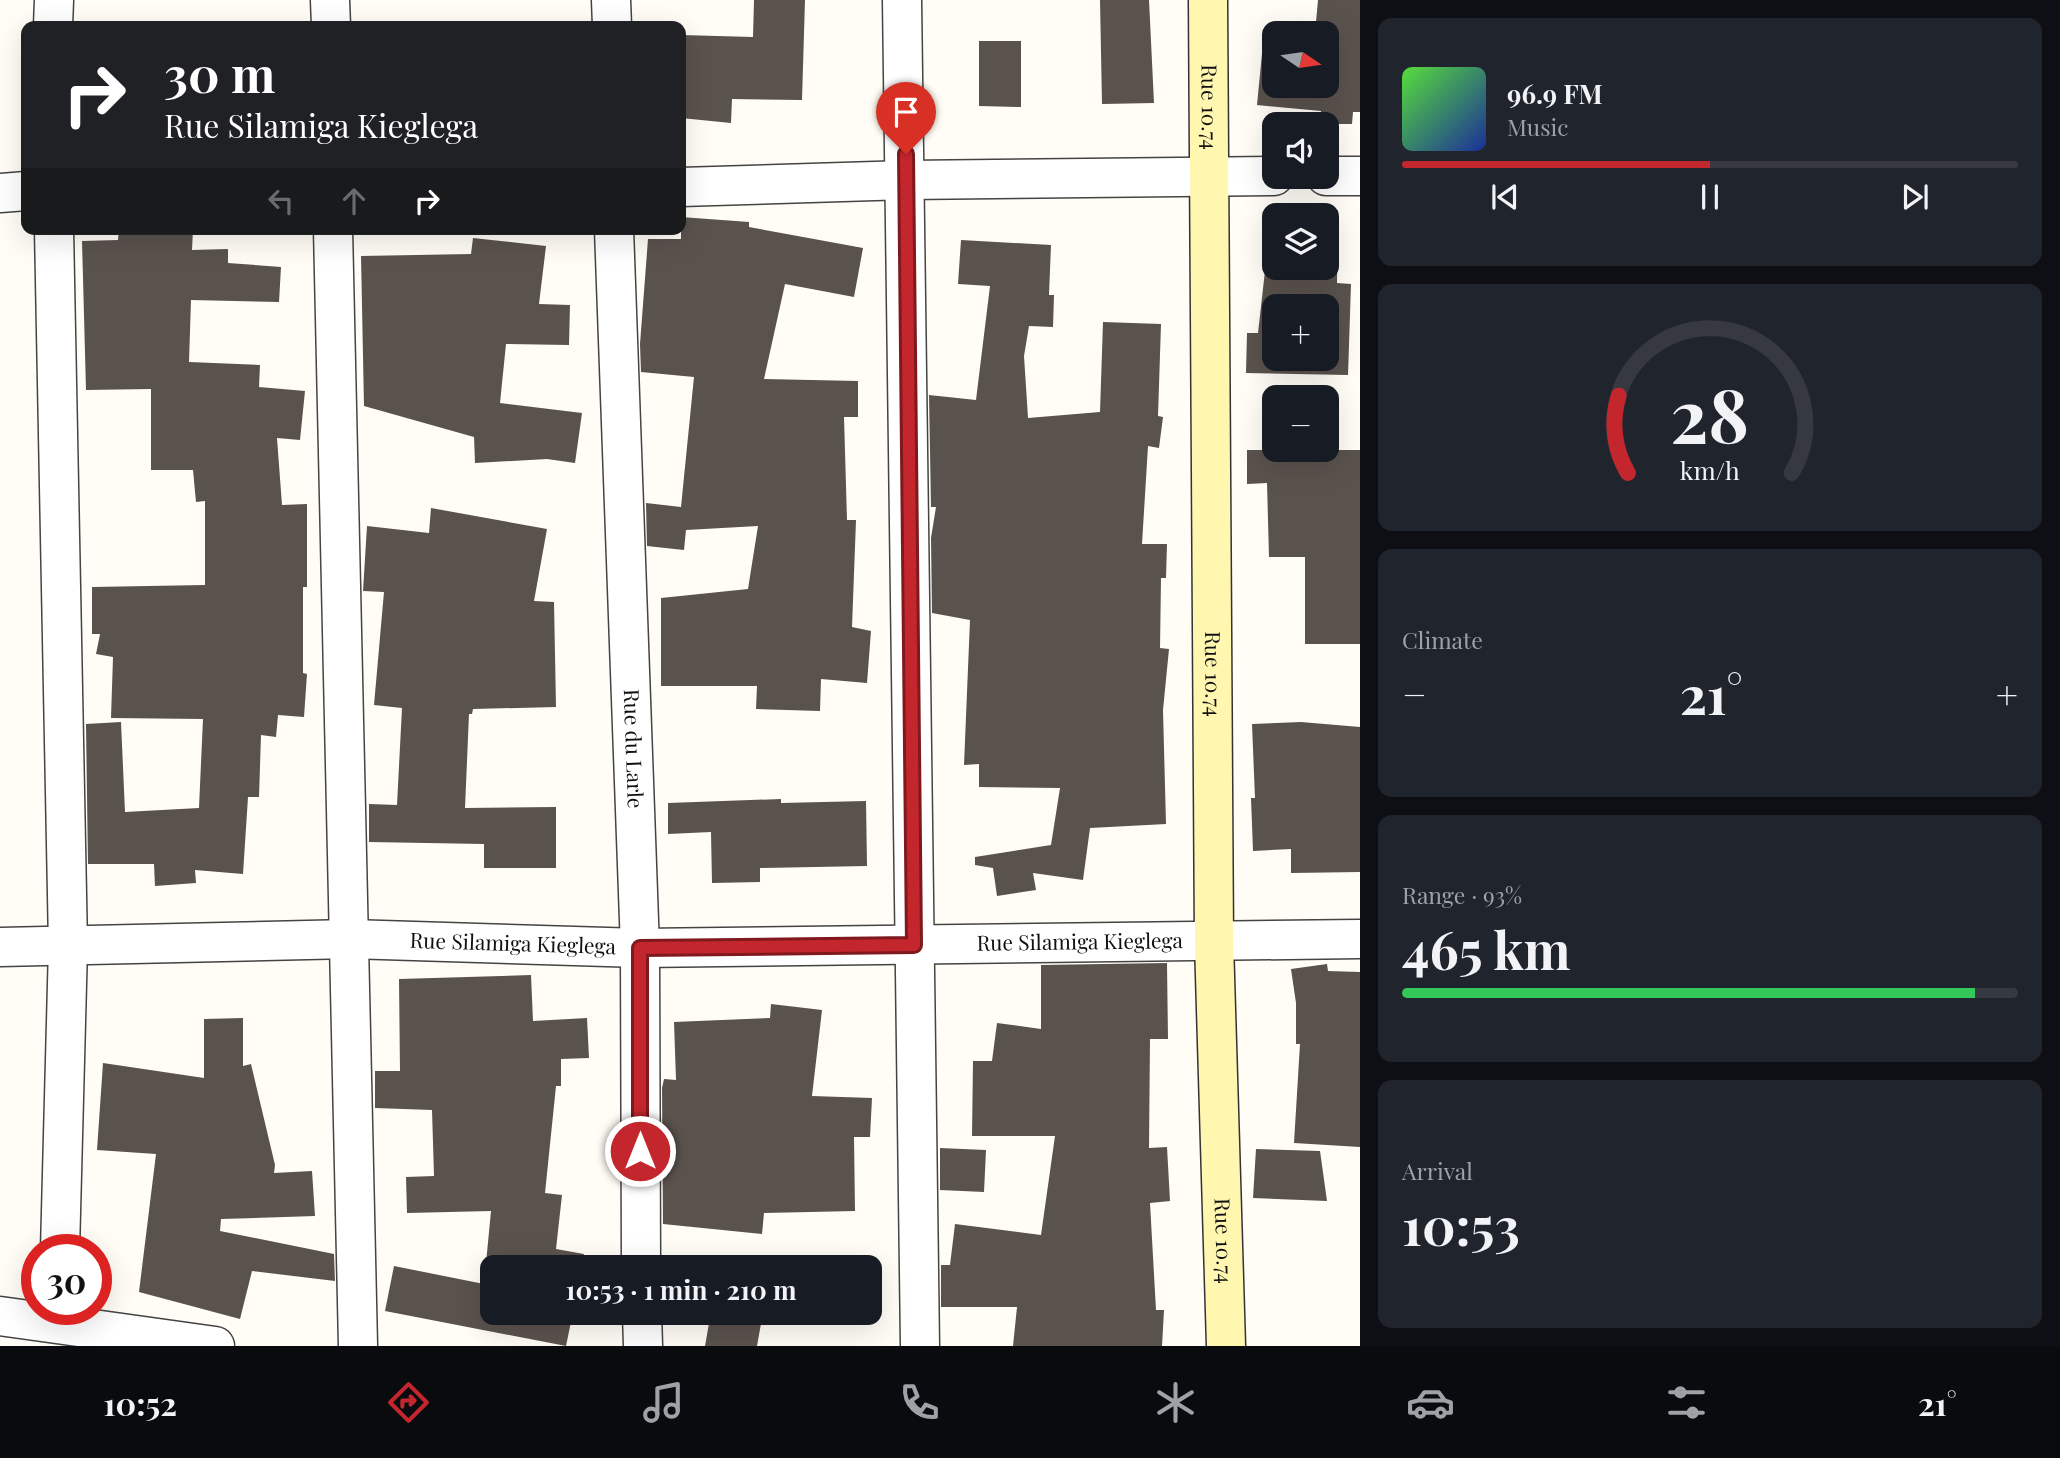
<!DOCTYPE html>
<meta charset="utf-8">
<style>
body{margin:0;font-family:"Playfair Display",serif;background:#20242c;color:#f1f3f6;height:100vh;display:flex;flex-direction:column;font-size:26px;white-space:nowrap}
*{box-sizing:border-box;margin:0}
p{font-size:23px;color:#9ea1a6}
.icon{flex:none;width:38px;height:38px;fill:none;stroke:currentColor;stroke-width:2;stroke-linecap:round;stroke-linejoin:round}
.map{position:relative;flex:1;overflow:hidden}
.side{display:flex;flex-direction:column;gap:18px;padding:18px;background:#0d0f14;width:700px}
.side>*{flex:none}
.banner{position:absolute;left:21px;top:21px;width:665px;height:214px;border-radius:14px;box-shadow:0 7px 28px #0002;background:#202124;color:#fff;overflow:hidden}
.needle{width:46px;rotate:103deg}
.controls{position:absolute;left:1262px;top:21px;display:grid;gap:14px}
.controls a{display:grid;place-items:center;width:77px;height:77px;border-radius:14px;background:#171b24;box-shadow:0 7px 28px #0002;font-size:35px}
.speed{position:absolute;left:21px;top:1234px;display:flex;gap:14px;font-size:35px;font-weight:700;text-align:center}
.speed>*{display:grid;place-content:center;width:91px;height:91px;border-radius:50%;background:#171b24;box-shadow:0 7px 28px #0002;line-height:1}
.speed .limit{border:10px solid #d22;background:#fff;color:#111}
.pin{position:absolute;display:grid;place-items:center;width:60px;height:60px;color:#fff;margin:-72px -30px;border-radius:50% 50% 50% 0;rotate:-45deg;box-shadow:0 0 7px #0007}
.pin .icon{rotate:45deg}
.me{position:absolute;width:77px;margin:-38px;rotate:0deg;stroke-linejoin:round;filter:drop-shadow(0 0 5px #0008)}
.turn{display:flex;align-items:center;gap:24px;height:147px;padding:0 28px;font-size:32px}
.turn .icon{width:91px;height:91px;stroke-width:2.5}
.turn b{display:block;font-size:49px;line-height:60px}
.lanes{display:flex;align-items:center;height:66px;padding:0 28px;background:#0003;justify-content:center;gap:35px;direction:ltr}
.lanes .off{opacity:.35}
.big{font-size:52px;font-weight:700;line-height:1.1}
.side .card{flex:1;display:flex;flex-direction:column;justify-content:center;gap:10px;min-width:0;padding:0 24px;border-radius:14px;background:#20242c}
.side .dial{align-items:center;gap:0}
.dial svg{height:182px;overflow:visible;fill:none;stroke:#363941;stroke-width:7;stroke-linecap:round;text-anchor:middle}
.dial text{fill:#f1f3f6;stroke:none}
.song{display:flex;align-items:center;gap:21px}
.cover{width:84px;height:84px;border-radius:10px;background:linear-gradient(135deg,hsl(110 70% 55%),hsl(230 70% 35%))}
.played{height:7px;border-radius:4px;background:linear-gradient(90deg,#c4262e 50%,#363941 50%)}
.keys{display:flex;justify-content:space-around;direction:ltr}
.heat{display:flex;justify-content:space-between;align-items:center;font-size:38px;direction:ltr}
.charge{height:10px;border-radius:5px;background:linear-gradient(90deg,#34c759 93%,#363941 0)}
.trip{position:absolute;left:480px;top:1255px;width:402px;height:70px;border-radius:14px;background:#171b24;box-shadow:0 7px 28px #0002;font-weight:700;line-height:70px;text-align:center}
.menu{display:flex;height:112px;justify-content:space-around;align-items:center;background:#090b0e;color:#9ea1a6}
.menu .icon{width:49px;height:49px}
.menu .on{color:#c4262e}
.menu b{font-size:32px;color:#f1f3f6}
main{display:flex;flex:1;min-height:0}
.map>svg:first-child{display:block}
</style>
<main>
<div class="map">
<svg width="1360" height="1346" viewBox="0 0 1360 1346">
<rect width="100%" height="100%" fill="#fffdf5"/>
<path fill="#5a524d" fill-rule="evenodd" d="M 754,0 L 805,0 L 802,100 L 732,99 L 731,123 L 681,118 L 681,35 L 753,37 Z
M 1100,0 L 1149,0 L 1154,103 L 1102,104 Z
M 1318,0 L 1360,0 L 1360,112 L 1353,112 L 1352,124 L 1320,124 L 1321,111 L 1257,105 L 1264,33 L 1274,34 L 1274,86 L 1326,86 L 1326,33 L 1315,33 Z
M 979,41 L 1021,41 L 1021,107 L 979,106 Z
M 1267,208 L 1338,210 L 1337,283 L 1351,284 L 1348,375 L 1246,373 L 1247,333 L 1258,333 L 1265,271 ZM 1274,215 L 1326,215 L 1326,268 L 1274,268 ZM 1274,306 L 1326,306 L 1326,359 L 1274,359 Z
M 681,217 L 749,222 L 749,227 L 863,248 L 854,297 L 785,284 L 764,379 L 858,381 L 858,417 L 844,417 L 847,520 L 856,520 L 852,627 L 871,631 L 867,683 L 821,679 L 820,711 L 756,709 L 757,686 L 661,686 L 661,598 L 748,589 L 758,526 L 686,530 L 684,550 L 647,546 L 646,503 L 681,507 L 694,377 L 641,372 L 640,344 L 648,239 L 681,239 Z
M 119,229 L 193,229 L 192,250 L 228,249 L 228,263 L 281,267 L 279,302 L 191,300 L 189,362 L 260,365 L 259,387 L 305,391 L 300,440 L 277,438 L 282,505 L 307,504 L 307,587 L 303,587 L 303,673 L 307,674 L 304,717 L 278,715 L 276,737 L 261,735 L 259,797 L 248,797 L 243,874 L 195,870 L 196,883 L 155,886 L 154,864 L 88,864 L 86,724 L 121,722 L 125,812 L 199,808 L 203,719 L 111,718 L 113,657 L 96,654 L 100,634 L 92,634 L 92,587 L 205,585 L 205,501 L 196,502 L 193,470 L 151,470 L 151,389 L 86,390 L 82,241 L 118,240 Z
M 473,238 L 546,246 L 539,304 L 570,305 L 569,345 L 506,344 L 500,403 L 582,413 L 575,463 L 547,459 L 475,463 L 474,437 L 364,406 L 361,256 L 471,254 Z
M 961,240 L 1051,245 L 1049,295 L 1054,295 L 1053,327 L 1029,326 L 1024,356 L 1028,418 L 1100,412 L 1103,322 L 1161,324 L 1158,416 L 1163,417 L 1159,448 L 1148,446 L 1142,544 L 1167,544 L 1166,578 L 1161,578 L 1160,648 L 1169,649 L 1163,710 L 1166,824 L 1090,828 L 1083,880 L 1033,873 L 1036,890 L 997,896 L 993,868 L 975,865 L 975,857 L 1051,845 L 1060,788 L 979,787 L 979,764 L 964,765 L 970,620 L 932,613 L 931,538 L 936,507 L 931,507 L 929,395 L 976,400 L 990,286 L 958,284 Z
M 1247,450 L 1360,450 L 1360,644 L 1305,644 L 1305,557 L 1269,557 L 1267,483 L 1247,484 Z
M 431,508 L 547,529 L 534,601 L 554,602 L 556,707 L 473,709 L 472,714 L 469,714 L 465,808 L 556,807 L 556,868 L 484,868 L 484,844 L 369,842 L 369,804 L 397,805 L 402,708 L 374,705 L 384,592 L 363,591 L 367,526 L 429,533 Z
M 1301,722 L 1360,727 L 1360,872 L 1291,873 L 1291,849 L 1253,851 L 1251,798 L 1255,798 L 1252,724 Z
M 781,799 L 781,803 L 866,801 L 867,866 L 760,868 L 760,882 L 712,883 L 711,832 L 668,834 L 668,803 Z
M 1167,963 L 1168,1039 L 1150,1039 L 1149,1148 L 1167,1147 L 1170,1201 L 1150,1203 L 1156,1310 L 1164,1310 L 1162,1346 L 1013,1346 L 1017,1307 L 941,1307 L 941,1265 L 950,1265 L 955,1224 L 1041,1235 L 1055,1136 L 972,1136 L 973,1061 L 992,1061 L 997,1023 L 1041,1029 L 1041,965 Z
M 1327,964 L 1328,971 L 1360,972 L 1360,1147 L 1294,1143 L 1300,1044 L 1296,1044 L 1296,1003 L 1291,969 Z
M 531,975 L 533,1021 L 587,1018 L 589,1058 L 561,1059 L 561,1086 L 556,1086 L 545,1193 L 562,1195 L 556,1249 L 584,1254 L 581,1267 L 492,1267 L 492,1312 L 573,1312 L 566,1346 L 385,1311 L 394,1266 L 484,1284 L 491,1211 L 407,1213 L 406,1177 L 434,1176 L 432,1110 L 375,1108 L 375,1071 L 400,1071 L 399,979 Z
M 771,1004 L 822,1010 L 812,1096 L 872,1098 L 870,1137 L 854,1137 L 855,1211 L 764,1213 L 762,1234 L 663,1224 L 662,1088 L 664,1079 L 676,1080 L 674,1022 L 770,1018 Z
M 243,1018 L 243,1066 L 251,1064 L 275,1165 L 274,1173 L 312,1171 L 315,1216 L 221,1219 L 220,1231 L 334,1254 L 335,1281 L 252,1271 L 240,1319 L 139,1292 L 156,1154 L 97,1150 L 103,1063 L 204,1078 L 204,1019 Z
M 940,1148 L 986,1150 L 984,1192 L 940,1190 Z
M 1256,1149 L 1320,1151 L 1327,1201 L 1253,1198 Z
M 711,1312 L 759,1312 L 762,1318 L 757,1346 L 705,1346 Z"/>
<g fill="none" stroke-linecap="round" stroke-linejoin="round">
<defs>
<g id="street">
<path d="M 330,0 L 331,26"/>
<path d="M 611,0 L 612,26"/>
<path d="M 902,0 L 920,1346"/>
<path d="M 53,26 L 54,0"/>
<path d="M 1326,176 L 1360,176"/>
<path d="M 681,187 L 907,180 L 1274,176"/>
<path d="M 0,193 L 26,191"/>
<path d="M 54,229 L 68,946 L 60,1250"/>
<path d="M 333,229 L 358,1346"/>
<path id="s1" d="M 614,229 L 640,948 L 641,1267"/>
<path id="s2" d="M 0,947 L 350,939 L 640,948 L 1360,939"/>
<path d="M 642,1312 L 643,1346"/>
<path d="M 0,1316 L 215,1346"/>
</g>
<g id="secondary">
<path id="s3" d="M 1208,0 L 1214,942 L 1226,1346"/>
</g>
</defs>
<use href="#street" stroke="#444" stroke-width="41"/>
<use href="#secondary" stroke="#333" stroke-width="41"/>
<use href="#street" stroke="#fff" stroke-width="38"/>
<use href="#secondary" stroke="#fff6b0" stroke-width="38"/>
</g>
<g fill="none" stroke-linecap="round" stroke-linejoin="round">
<defs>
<path id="route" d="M 640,1151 L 640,948 L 914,945 L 906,154"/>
</defs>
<use href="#route" stroke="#7f191e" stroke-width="18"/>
<use href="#route" stroke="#c4262e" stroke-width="12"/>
</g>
<g text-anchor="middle" stroke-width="7" stroke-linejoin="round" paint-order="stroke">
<g font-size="21" fill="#111" stroke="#fff">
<text dy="7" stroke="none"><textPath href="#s3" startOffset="107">Rue 10.74</textPath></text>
<text dy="7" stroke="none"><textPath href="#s3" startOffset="674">Rue 10.74</textPath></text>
<text dy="7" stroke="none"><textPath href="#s1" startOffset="520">Rue du Larle</textPath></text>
<text dy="7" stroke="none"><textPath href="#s2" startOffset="1080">Rue Silamiga Kieglega</textPath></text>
<text dy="7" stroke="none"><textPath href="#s2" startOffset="513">Rue Silamiga Kieglega</textPath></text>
<text dy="7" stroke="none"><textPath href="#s3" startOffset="1241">Rue 10.74</textPath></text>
</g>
</g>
</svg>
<div class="controls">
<a><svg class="needle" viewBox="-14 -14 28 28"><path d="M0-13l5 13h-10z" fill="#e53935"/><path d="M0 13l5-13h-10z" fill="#9ea1a6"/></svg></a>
<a><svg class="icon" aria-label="sound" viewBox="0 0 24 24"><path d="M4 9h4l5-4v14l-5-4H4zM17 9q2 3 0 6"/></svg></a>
<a><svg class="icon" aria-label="layers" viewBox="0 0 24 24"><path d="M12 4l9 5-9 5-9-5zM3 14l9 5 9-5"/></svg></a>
<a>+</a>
<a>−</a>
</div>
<div class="speed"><div class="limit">30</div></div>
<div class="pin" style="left:906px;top:154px;background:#d93025"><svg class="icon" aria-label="arrive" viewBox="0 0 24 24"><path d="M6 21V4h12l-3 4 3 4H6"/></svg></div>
<svg class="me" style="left:640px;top:1151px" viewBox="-20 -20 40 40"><circle r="17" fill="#c4262e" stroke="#fff" stroke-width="3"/><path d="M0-11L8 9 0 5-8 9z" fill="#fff"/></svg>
<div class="trip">10:53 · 1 min · 210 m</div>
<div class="banner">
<div class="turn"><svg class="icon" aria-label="right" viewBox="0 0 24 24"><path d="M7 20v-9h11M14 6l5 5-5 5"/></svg><div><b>30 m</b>Rue Silamiga Kieglega</div></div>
<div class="lanes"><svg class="icon off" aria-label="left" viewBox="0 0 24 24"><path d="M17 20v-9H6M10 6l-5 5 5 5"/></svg><svg class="icon off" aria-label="ahead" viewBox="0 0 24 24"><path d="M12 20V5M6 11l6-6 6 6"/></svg><svg class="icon" aria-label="right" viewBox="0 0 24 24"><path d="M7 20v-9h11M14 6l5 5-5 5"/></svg></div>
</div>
</div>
<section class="side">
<div class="card">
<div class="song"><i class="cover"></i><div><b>96.9 FM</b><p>Music</p></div></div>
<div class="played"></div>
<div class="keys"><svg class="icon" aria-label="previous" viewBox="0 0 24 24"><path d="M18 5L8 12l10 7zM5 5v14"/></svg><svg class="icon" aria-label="pause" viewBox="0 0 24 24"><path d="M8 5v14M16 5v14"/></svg><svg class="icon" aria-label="next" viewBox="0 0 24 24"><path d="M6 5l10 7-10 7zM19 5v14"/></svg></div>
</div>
<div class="card dial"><svg viewBox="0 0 100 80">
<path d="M14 69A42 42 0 1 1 86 69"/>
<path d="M14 69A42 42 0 0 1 10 35" stroke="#c4262e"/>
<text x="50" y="56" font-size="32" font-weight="700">28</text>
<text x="50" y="72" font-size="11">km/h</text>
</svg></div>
<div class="card"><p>Climate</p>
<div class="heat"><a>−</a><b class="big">21°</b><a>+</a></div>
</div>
<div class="card"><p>Range · 93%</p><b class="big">465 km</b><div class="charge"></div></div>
<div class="card"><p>Arrival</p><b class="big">10:53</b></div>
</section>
</main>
<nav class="menu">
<b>10:52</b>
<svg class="icon on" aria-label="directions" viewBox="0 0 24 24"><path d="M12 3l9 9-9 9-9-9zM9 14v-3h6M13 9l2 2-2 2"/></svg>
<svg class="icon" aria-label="music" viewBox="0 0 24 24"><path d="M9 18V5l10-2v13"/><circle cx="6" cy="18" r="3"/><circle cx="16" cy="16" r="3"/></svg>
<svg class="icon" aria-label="phone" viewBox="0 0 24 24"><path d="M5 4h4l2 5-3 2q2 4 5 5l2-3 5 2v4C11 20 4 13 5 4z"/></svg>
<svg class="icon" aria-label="climate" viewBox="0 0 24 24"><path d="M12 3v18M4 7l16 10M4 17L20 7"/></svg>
<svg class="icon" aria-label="car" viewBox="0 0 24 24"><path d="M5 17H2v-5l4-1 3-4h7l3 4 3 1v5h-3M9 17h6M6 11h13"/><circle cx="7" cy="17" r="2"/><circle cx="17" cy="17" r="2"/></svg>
<svg class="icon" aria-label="filters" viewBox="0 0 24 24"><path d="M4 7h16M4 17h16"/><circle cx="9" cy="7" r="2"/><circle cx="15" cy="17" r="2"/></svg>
<b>21°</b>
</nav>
